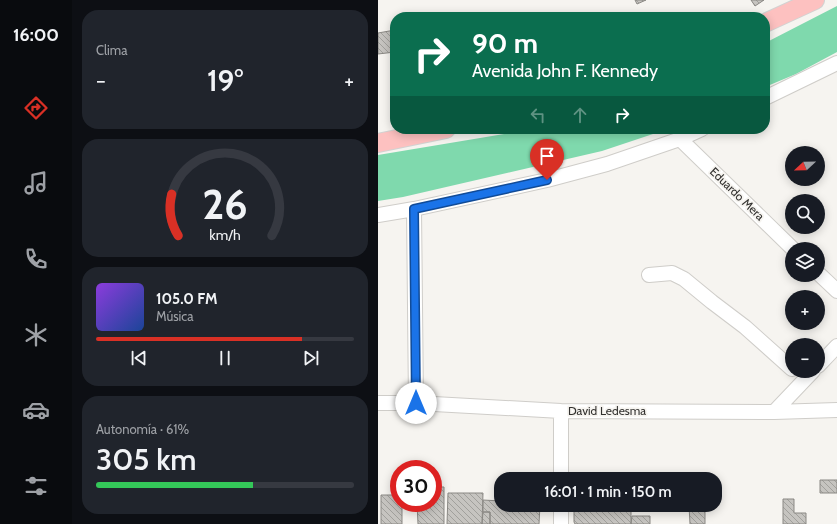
<!DOCTYPE html>
<html lang="es">
<meta charset="utf-8">
<style>
body{margin:0;font-family:Cabin,sans-serif;background:#20242c;color:#f1f3f6;height:100vh;display:flex;flex-direction:column;font-size:15px;white-space:nowrap}
*{box-sizing:border-box;margin:0}
p{font-size:13px;color:#9ea1a6}
.icon{flex:none;width:22px;height:22px;fill:none;stroke:currentColor;stroke-width:2;stroke-linecap:round;stroke-linejoin:round}
.map{position:relative;flex:1;overflow:hidden}
.side{display:flex;flex-direction:column;gap:10px;padding:10px;background:#0d0f14;width:306px}
.side>*{flex:none}
.guide{position:absolute;left:12px;top:12px;width:380px;height:122px;border-radius:16px;box-shadow:0 2px 10px #0003;background:#0b6e4f;color:#fff;overflow:hidden}
.needle{width:26px;rotate:248deg}
.fabs{position:absolute;left:407px;top:146px;display:grid;gap:8px}
.fabs a{display:grid;place-items:center;width:40px;height:40px;border-radius:50%;background:#171b24;box-shadow:0 2px 10px #0003;font-size:20px}
.speed{position:absolute;left:12px;top:460px;display:flex;gap:8px;font-size:20px;font-weight:700;text-align:center}
.speed>*{display:grid;place-content:center;width:52px;height:52px;border-radius:50%;background:#171b24;box-shadow:0 2px 10px #0003;line-height:1}
.speed .limit{border:6px solid #d22;background:#fff;color:#111}
.pin{position:absolute;display:grid;place-items:center;width:34px;height:34px;color:#fff;margin:-41px -17px;border-radius:50% 50% 50% 0;rotate:-45deg;box-shadow:0 0 4px #0007}
.pin .icon{rotate:45deg}
.me{position:absolute;width:44px;margin:-22px;rotate:0deg;stroke-linejoin:round;filter:drop-shadow(0 0 3px #0008)}
.turn{display:flex;align-items:center;gap:14px;height:84px;padding:0 16px;font-size:18px}
.turn .icon{width:52px;height:52px;stroke-width:2.5}
.turn b{display:block;font-size:28px;line-height:34px}
.lanes{display:flex;align-items:center;height:38px;padding:0 16px;background:#0003;justify-content:center;gap:20px;direction:ltr}
.lanes .off{opacity:.35}
.big{font-size:30px;font-weight:600;line-height:1.1}
.side .tile{flex:1;display:flex;flex-direction:column;justify-content:center;gap:6px;min-width:0;padding:0 14px;border-radius:16px;background:#20242c}
.side .dial{align-items:center;gap:0}
.dial svg{height:104px;overflow:visible;fill:none;stroke:#363941;stroke-width:7;stroke-linecap:round;text-anchor:middle}
.dial text{fill:#f1f3f6;stroke:none}
.song{display:flex;align-items:center;gap:12px}
.cover{width:48px;height:48px;border-radius:6px;background:linear-gradient(135deg,hsl(270 70% 55%),hsl(220 70% 35%))}
.played{height:4px;border-radius:2px;background:linear-gradient(90deg,#d93025 80%,#363941 80%)}
.keys{display:flex;justify-content:space-around;direction:ltr}
.heat{display:flex;justify-content:space-between;align-items:center;font-size:22px;direction:ltr}
.charge{height:6px;border-radius:3px;background:linear-gradient(90deg,#34c759 61%,#363941 0)}
.trip{position:absolute;left:116px;top:472px;width:228px;height:40px;border-radius:16px;background:#171b24;box-shadow:0 2px 10px #0003;font-weight:600;line-height:40px;text-align:center}
main{display:flex;flex:1;min-height:0}
.tab-bar{display:flex;flex-direction:column;width:72px;justify-content:space-around;align-items:center;background:#090b0e;color:#9ea1a6}
.tab-bar .icon{width:28px;height:28px}
.tab-bar .active{color:#d93025}
.tab-bar b{font-size:18px;color:#f1f3f6}
.map>svg:first-child{display:block}
</style>
<main>
<nav class="tab-bar">
<b>16:00</b>
<svg class="icon active" aria-label="directions" viewBox="0 0 24 24"><path d="M12 3l9 9-9 9-9-9zM9 14v-3h6M13 9l2 2-2 2"/></svg>
<svg class="icon" aria-label="music" viewBox="0 0 24 24"><path d="M9 18V5l10-2v13"/><circle cx="6" cy="18" r="3"/><circle cx="16" cy="16" r="3"/></svg>
<svg class="icon" aria-label="phone" viewBox="0 0 24 24"><path d="M5 4h4l2 5-3 2q2 4 5 5l2-3 5 2v4C11 20 4 13 5 4z"/></svg>
<svg class="icon" aria-label="climate" viewBox="0 0 24 24"><path d="M12 3v18M4 7l16 10M4 17L20 7"/></svg>
<svg class="icon" aria-label="car" viewBox="0 0 24 24"><path d="M5 17H2v-5l4-1 3-4h7l3 4 3 1v5h-3M9 17h6M6 11h13"/><circle cx="7" cy="17" r="2"/><circle cx="17" cy="17" r="2"/></svg>
<svg class="icon" aria-label="filters" viewBox="0 0 24 24"><path d="M4 7h16M4 17h16"/><circle cx="9" cy="7" r="2"/><circle cx="15" cy="17" r="2"/></svg>
</nav>
<section class="side">
<div class="tile"><p>Clima</p>
<div class="heat"><a>−</a><b class="big">19°</b><a>+</a></div>
</div>
<div class="tile dial"><svg viewBox="0 0 100 80">
<path d="M14 69A42 42 0 1 1 86 69"/>
<path d="M14 69A42 42 0 0 1 9 37" stroke="#d93025"/>
<text x="50" y="56" font-size="32" font-weight="700">26</text>
<text x="50" y="72" font-size="11">km/h</text>
</svg></div>
<div class="tile">
<div class="song"><i class="cover"></i><div><b>105.0 FM</b><p>Música</p></div></div>
<div class="played"></div>
<div class="keys"><svg class="icon" aria-label="previous" viewBox="0 0 24 24"><path d="M18 5L8 12l10 7zM5 5v14"/></svg><svg class="icon" aria-label="pause" viewBox="0 0 24 24"><path d="M8 5v14M16 5v14"/></svg><svg class="icon" aria-label="next" viewBox="0 0 24 24"><path d="M6 5l10 7-10 7zM19 5v14"/></svg></div>
</div>
<div class="tile"><p>Autonomía · 61%</p><b class="big">305 km</b><div class="charge"></div></div>
</section>
<div class="map">
<svg width="459" height="524" viewBox="0 0 459 524">
<defs>
<pattern id="building-back-hatch" width="6" height="6" patternUnits="userSpaceOnUse"><rect width="6" height="6" fill="#c6c4c0"/><path d="M-1 5l2 2M0 0l6 6M5-1l2 2" fill="none" stroke="#a1a09c"/></pattern>
</defs>
<rect width="100%" height="100%" fill="#f6f4f0"/>
<path fill="#7fd9ad" d="M 459,6 L 459,52 L 418,74 L 387,87 L 387,43 Z
M 156,129 L 290,129 L 224,151 L 25,197 L 0,201 L 0,155 Z"/>
<path fill="url(#building-back-hatch)" stroke="#8a8884" d="M 257,0 L 268,0 L 259,4 Z
M 373,0 L 386,0 L 377,6 Z
M 17,30 L 17,52 L 0,54 L 0,33 Z
M 442,480 L 459,480 L 459,493 L 442,493 Z
M 55,487 L 66,487 L 66,524 L 40,524 L 39,503 L 55,503 Z
M 70,493 L 105,493 L 104,524 L 69,524 Z
M 3,495 L 21,495 L 21,503 L 24,503 L 24,524 L 3,524 Z
M 405,499 L 416,499 L 416,513 L 428,513 L 428,524 L 405,524 Z
M 105,500 L 123,501 L 123,505 L 162,505 L 161,524 L 112,524 L 112,512 L 105,512 Z
M 196,505 L 253,505 L 253,524 L 197,524 L 196,522 Z
M 311,505 L 327,505 L 327,524 L 312,524 Z
M 105,512 L 112,512 L 112,524 L 104,524 Z
M 254,516 L 272,516 L 272,524 L 253,524 Z"/>
<g fill="none" stroke-linecap="round" stroke-linejoin="round">
<defs>
<path id="minor" d="M 387,98 L 459,63
M 302,139 L 415,249
M 36,209 L 38,403
M 0,215 L 36,209 L 169,180 L 229,164 L 302,139 L 324,129
M 440,273 L 459,291
M 271,275 L 294,273 L 306,279 L 334,302 L 367,327 L 414,369
M 440,366 L 459,346
M 0,403 L 38,403 L 183,411 L 396,412 L 459,410
M 396,412 L 435,371
M 183,479 L 183,411
M 183,524 L 183,505"/>
<path id="major" d="M 387,23 L 437,0
M 0,143 L 68,129"/>
</defs>
<use href="#minor" stroke="#cfcdc9" stroke-width="16"/>
<use href="#major" stroke="#d2d2d1" stroke-width="20"/>
<use href="#minor" stroke="#fff" stroke-width="14"/>
<use href="#major" stroke="#fdc1c0" stroke-width="18"/>
</g>
<g fill="none" stroke-linecap="round" stroke-linejoin="round">
<defs>
<path id="route" d="M 38,403 L 36,209 L 169,180"/>
</defs>
<use href="#route" stroke="#114b97" stroke-width="10"/>
<use href="#route" stroke="#1a73e8" stroke-width="7"/>
</g>
<g text-anchor="middle" stroke-width="3.5" stroke-linejoin="round" paint-order="stroke">
<g font-size="12" fill="#32312f" stroke="#f6f4f0">
<text transform="translate(359 194) rotate(44)" y="4">Eduardo Mera</text>
<text x="229" y="415">David Ledesma</text>
</g>
</g>
</svg>
<div class="fabs">
<a><svg class="needle" viewBox="-14 -14 28 28"><path d="M0-13l5 13h-10z" fill="#e53935"/><path d="M0 13l5-13h-10z" fill="#9ea1a6"/></svg></a>
<a><svg class="icon" aria-label="search" viewBox="0 0 24 24"><circle cx="10" cy="10" r="6"/><path d="M15 15l6 6"/></svg></a>
<a><svg class="icon" aria-label="layers" viewBox="0 0 24 24"><path d="M12 4l9 5-9 5-9-5zM3 14l9 5 9-5"/></svg></a>
<a>+</a>
<a>−</a>
</div>
<div class="speed"><div class="limit">30</div></div>
<div class="pin" style="left:169px;top:180px;background:#d93025"><svg class="icon" aria-label="arrive" viewBox="0 0 24 24"><path d="M6 21V4h12l-3 4 3 4H6"/></svg></div>
<svg class="me" style="left:38px;top:403px" viewBox="-20 -20 40 40"><circle r="19" fill="#fff"/><path d="M0-13L10 11 0 6-10 11z" fill="#1a73e8"/></svg>
<div class="trip">16:01 · 1 min · 150 m</div>
<div class="guide">
<div class="turn"><svg class="icon" aria-label="right" viewBox="0 0 24 24"><path d="M7 20v-9h11M14 6l5 5-5 5"/></svg><div><b>90 m</b>Avenida John F. Kennedy</div></div>
<div class="lanes"><svg class="icon off" aria-label="left" viewBox="0 0 24 24"><path d="M17 20v-9H6M10 6l-5 5 5 5"/></svg><svg class="icon off" aria-label="ahead" viewBox="0 0 24 24"><path d="M12 20V5M6 11l6-6 6 6"/></svg><svg class="icon" aria-label="right" viewBox="0 0 24 24"><path d="M7 20v-9h11M14 6l5 5-5 5"/></svg></div>
</div>
</div>
</main>
